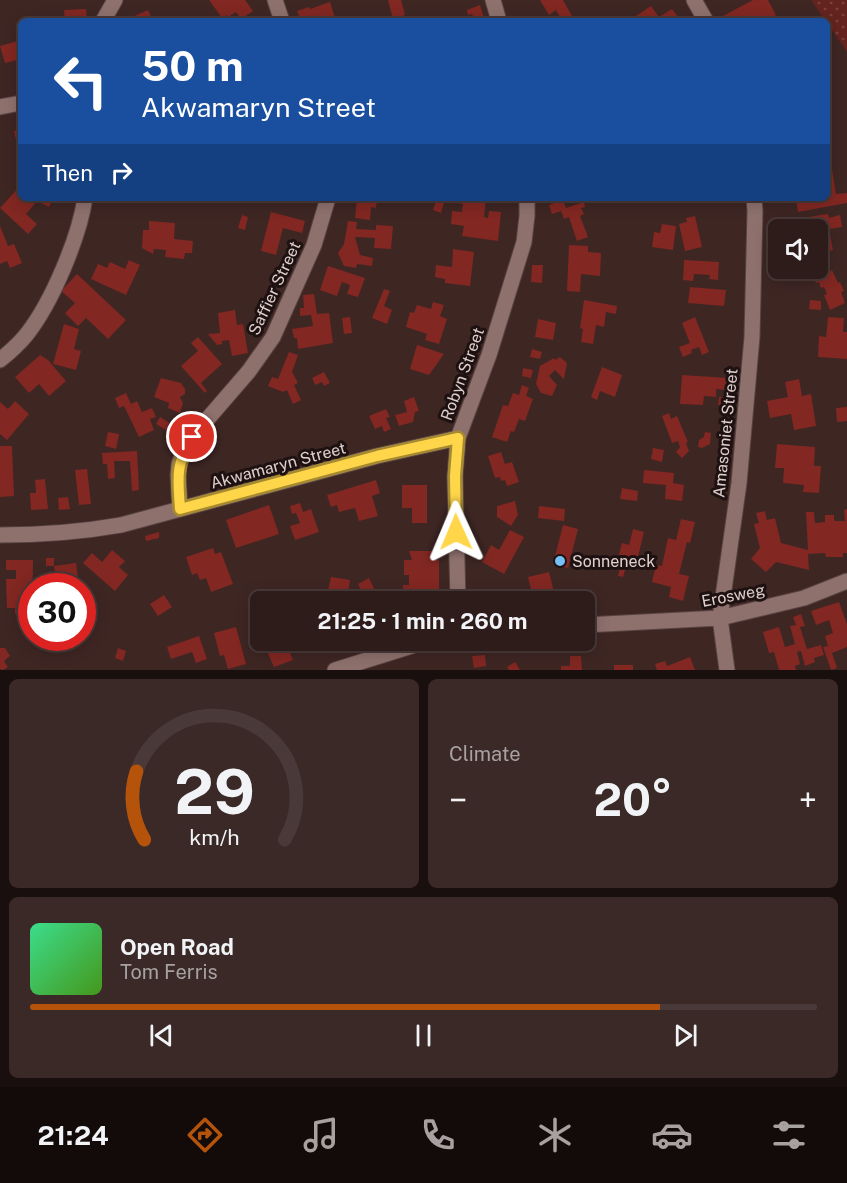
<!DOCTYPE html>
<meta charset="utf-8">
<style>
body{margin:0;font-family:"Public Sans",sans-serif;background:#3a2927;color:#f1f3f6;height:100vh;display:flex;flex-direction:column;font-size:22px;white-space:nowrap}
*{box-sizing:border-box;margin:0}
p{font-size:20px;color:#a7a1a2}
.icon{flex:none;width:33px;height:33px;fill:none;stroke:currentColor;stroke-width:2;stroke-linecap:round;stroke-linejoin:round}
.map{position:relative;height:670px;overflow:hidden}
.details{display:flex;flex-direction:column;gap:9px;padding:9px;background:#190f0e;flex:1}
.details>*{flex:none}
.top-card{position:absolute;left:18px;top:18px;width:812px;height:183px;border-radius:9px;box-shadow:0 3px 15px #0003,0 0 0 2px #493a39;background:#1a4fa0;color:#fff;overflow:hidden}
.fabs{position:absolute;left:768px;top:219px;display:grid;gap:12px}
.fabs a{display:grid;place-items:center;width:60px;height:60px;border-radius:9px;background:#2e1c1a;box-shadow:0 3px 15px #0003,0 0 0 2px #493a39;font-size:30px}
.speed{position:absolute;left:18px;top:573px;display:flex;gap:12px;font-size:30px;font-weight:700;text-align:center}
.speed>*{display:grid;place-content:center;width:78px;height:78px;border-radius:50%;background:#2e1c1a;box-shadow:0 3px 15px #0003,0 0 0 2px #493a39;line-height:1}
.speed .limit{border:9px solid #d22;background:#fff;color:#111}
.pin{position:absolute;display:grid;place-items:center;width:51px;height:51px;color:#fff;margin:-26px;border:3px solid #fff;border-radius:50%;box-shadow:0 2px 6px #0007}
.me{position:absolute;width:66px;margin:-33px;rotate:359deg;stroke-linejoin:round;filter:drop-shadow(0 0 4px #0008)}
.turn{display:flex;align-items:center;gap:21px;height:126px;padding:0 24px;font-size:27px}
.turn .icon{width:78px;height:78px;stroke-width:2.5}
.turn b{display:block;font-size:42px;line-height:51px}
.then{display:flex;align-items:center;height:57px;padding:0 24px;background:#0003;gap:12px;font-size:22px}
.big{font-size:45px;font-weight:700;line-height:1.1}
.details .card{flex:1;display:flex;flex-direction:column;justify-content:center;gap:9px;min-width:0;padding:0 21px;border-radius:9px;background:#3a2927}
.details .dial{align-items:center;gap:0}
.dial svg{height:156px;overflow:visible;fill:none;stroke:#493a39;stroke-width:7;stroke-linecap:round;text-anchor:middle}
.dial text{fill:#f1f3f6;stroke:none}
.song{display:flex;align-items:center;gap:18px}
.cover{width:72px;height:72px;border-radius:9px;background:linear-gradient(135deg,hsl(150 70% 55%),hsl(100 70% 35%))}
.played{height:6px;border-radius:3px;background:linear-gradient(90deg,#b45309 80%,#493a39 80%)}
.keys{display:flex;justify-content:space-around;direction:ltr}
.heat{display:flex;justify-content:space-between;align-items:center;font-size:33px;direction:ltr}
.details .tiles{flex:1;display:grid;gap:9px;grid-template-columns:1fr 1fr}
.card:last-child{grid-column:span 2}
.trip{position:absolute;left:250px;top:591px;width:345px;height:60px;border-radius:9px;background:#2e1c1a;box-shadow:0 3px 15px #0003,0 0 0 2px #493a39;font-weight:700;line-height:60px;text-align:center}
.tab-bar{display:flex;height:96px;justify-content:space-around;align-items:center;background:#120b0a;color:#a7a1a2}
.tab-bar .icon{width:42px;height:42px}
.tab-bar .active{color:#b45309}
.tab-bar b{font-size:27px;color:#f1f3f6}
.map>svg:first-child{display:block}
</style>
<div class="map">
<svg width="847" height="670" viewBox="0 0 847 670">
<defs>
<pattern id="grass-dots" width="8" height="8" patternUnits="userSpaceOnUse" patternTransform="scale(1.5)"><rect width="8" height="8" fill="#64231e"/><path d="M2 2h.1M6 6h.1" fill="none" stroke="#7a423e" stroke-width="1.8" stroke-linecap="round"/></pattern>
</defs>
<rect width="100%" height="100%" fill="#3e2623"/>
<path fill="url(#grass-dots)" d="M 811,0 L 847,0 L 847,52 Z"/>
<path fill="#822722" d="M 209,0 L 245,0 L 253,11 L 241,19 L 236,12 L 228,17 L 227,15 L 222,18 Z
M 388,0 L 401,0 L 405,15 L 393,19 Z
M 540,0 L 563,0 L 575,21 L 562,21 L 556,10 L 549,15 Z
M 753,0 L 768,0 L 776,15 L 770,18 L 771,21 L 750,21 L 749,19 L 746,21 L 726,21 L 723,16 Z
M 330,2 L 336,21 L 301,21 L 297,11 L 309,7 L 310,9 Z
M 480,5 L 485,21 L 475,21 L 472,14 L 468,15 L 467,10 Z
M 651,6 L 659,17 L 672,9 L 681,21 L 635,21 L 633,18 Z
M 86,9 L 87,21 L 65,21 L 64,10 Z
M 148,10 L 153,21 L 123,21 Z
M 21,40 L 21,59 L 5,63 L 0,46 Z
M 21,130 L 21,157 L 20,158 L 14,131 Z
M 830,157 L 836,194 L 847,193 L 847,203 L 798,212 L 796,198 L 826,198 L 826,158 Z
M 21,185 L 21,198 L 53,198 L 49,207 L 37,201 L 26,214 L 37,224 L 28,234 L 0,208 Z
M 357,198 L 377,198 L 376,208 L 371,207 L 370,220 L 355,218 Z
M 451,198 L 486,198 L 484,217 L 488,218 L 489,211 L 501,212 L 498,241 L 462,236 L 464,226 L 451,224 L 452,211 L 462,212 L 463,204 L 451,202 Z
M 563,200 L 566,208 L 584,202 L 585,207 L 581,208 L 584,214 L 580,216 L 588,237 L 577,241 L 569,217 L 564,219 L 561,211 L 552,214 L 549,205 Z
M 436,201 L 444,203 L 441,213 L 433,210 Z
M 271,212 L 305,221 L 302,233 L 283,228 L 276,255 L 261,251 Z
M 828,214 L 829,218 L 840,215 L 842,227 L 829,229 L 833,250 L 823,252 L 817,227 L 808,230 L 796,230 L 794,219 Z
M 242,215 L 248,217 L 245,230 L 238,228 Z
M 695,216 L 702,247 L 685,251 L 679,224 L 687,222 L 686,218 Z
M 149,221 L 175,223 L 174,239 L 193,241 L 192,253 L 185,253 L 184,259 L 165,257 L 166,250 L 154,249 L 153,254 L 142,248 L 143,230 L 149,230 Z
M 348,221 L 357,222 L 356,229 L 376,230 L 376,225 L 393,226 L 391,249 L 374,248 L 375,238 L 355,237 L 360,255 L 373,258 L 372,266 L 357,264 L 356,268 L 344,266 L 338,253 L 344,244 Z
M 662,224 L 676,226 L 673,250 L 652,247 L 654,232 L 660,233 Z
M 0,226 L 8,246 L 14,244 L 22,263 L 10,268 L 7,261 L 0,264 Z
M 569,245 L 588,246 L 588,252 L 601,253 L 600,276 L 581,274 L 580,292 L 567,291 Z
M 453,249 L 474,252 L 470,286 L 445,283 L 445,279 L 435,277 L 436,265 L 452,267 Z
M 129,260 L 140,265 L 126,295 L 91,279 L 98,264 L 107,268 L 110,262 L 125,269 Z
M 684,260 L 719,262 L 718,280 L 709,279 L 710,275 L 694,274 L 693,281 L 683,280 Z
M 532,265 L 543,265 L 542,283 L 531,282 Z
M 328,266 L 365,278 L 358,297 L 347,294 L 350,285 L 342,282 L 337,296 L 320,290 Z
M 832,270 L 838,283 L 840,282 L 844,291 L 841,292 L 845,303 L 830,310 L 824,295 L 827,294 L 824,287 L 821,288 L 819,282 L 816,283 L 814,278 Z
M 77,274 L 126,320 L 108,339 L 86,318 L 78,326 L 65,313 L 75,303 L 61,291 Z
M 690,287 L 726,290 L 724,306 L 688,303 Z
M 384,289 L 390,291 L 384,306 L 392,310 L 387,324 L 372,318 Z
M 314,294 L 317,314 L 329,313 L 333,343 L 298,349 L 297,338 L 294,338 L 292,329 L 313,326 L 311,315 L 300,316 L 300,308 L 304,308 L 303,295 Z
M 584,300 L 617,306 L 616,314 L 606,312 L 604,327 L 596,325 L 593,344 L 581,342 L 583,329 L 580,328 Z
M 810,300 L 821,301 L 821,310 L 809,309 Z
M 433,302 L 444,305 L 440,316 L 447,319 L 439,344 L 425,340 L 427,334 L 406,327 L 410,312 L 414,313 L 417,305 L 431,309 Z
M 235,310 L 237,325 L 243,324 L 248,353 L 232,356 L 229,340 L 222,341 L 222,344 L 217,345 L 208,334 L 220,333 L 218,313 Z
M 350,317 L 352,333 L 344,334 L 342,318 Z
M 695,317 L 709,352 L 702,355 L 699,347 L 691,350 L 692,353 L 683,357 L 679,347 L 690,343 L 682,323 Z
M 828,317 L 844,318 L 843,332 L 847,332 L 847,359 L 818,357 L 819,336 L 826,337 Z
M 538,319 L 556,323 L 553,340 L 535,337 Z
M 64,324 L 79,329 L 74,349 L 81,351 L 76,370 L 53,364 Z
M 198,337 L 222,364 L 201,383 L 207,391 L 205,393 L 181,366 L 198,351 L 191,343 Z
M 417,345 L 444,354 L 429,375 L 410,369 Z
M 532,349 L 542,352 L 540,359 L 530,357 Z
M 289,352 L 298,355 L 292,372 L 298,383 L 294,385 L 301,400 L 293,404 L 287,390 L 283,392 L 268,386 L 272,377 L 278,379 Z
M 40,355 L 48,360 L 66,381 L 49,396 L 39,384 L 29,393 L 15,377 Z
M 560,357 L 567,363 L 564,379 L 555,370 L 549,376 L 557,385 L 552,396 L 541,393 L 536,384 L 540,366 L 554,358 L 555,360 Z
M 602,367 L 622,375 L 615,397 L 600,391 L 597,400 L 591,397 Z
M 523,368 L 533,370 L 531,378 L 522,376 Z
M 324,372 L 330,383 L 324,386 L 322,382 L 315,385 L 312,378 Z
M 682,375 L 728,378 L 727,390 L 716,389 L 716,397 L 704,396 L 703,405 L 680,404 Z
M 161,378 L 181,383 L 185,389 L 185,394 L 180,397 L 183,403 L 180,413 L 168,408 L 169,403 L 154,397 Z
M 799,379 L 802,396 L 811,394 L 816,426 L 794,430 L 791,414 L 770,418 L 767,401 L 788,397 L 785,382 Z
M 522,385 L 529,388 L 526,396 L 533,399 L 525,421 L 519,419 L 514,432 L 511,431 L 507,442 L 492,437 L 503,405 L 508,406 L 513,393 L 519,395 Z
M 126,393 L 131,404 L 137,401 L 142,412 L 152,408 L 156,417 L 150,419 L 154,430 L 139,437 L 124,406 L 119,408 L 115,398 Z
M 414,397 L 419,411 L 415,412 L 413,422 L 399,426 L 395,415 L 407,412 L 404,401 Z
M 719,397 L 726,398 L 726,405 L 718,405 Z
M 15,401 L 29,414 L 7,440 L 0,434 L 0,402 L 8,409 Z
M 847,407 L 847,421 L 837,422 L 836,408 Z
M 386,409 L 390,417 L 386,418 L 391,429 L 384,432 L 382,426 L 375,429 L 369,416 Z
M 669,413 L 671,419 L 677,416 L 688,442 L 686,443 L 689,451 L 682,458 L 676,452 L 680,447 L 678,441 L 672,443 L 662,416 Z
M 160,417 L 173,425 L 169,432 L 156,424 Z
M 108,432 L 119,434 L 116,449 L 105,446 Z
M 705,432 L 711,433 L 710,444 L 702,448 L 698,447 L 699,440 L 704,437 Z
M 777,444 L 815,447 L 814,466 L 821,466 L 819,493 L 803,492 L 804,485 L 783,483 L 784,468 L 775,468 Z
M 0,446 L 12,446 L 14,496 L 0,497 Z
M 653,448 L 664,450 L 662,462 L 651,459 Z
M 137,451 L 139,490 L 132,491 L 130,461 L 114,461 L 115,478 L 108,479 L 107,464 L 103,464 L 102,453 Z
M 501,452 L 505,464 L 512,462 L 519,482 L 507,486 L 505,480 L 501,481 L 500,477 L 495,478 L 488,456 Z
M 87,469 L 91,504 L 79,505 L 75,470 Z
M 644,470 L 674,473 L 673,483 L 684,485 L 682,501 L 665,499 L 666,485 L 643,483 Z
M 45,479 L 48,509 L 31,510 L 30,493 L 36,493 L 35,480 Z
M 376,480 L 380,493 L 372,496 L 378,516 L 359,521 L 355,508 L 339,512 L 337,505 L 331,507 L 327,495 Z
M 402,485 L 427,485 L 427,523 L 412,523 L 412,508 L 402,508 Z
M 622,488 L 638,491 L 637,501 L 620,499 Z
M 68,497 L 70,509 L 59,510 L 58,498 Z
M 515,501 L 518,515 L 511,526 L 497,517 L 497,506 Z
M 300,503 L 303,512 L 311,509 L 319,532 L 295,540 L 290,526 L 300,523 L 296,513 L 292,514 L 290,506 Z
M 269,505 L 279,534 L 236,548 L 226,520 Z
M 539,506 L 565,509 L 564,521 L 538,518 Z
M 847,509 L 847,553 L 843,553 L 843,557 L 826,557 L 825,553 L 808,554 L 809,570 L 776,562 L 766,572 L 751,559 L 760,548 L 754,524 L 759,523 L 756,513 L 765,511 L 767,520 L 775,518 L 781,543 L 808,550 L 806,512 L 814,512 L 815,523 L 825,522 L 825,515 L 834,515 L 834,521 L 845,521 L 844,510 Z
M 681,519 L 695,522 L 690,543 L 687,542 L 679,574 L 689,576 L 683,601 L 669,597 L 671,587 L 652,582 L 656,565 L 662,566 L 668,538 L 676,540 Z
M 563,525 L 578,529 L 568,568 L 553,564 Z
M 633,529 L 644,532 L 636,565 L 627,563 L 623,577 L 618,576 L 621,563 L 617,562 L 622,543 L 629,545 Z
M 510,530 L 524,537 L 504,574 L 482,562 L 491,545 L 499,550 Z
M 159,532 L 159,538 L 146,541 L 145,536 Z
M 213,548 L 215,554 L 221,552 L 233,584 L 211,592 L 206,578 L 200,580 L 197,573 L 192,575 L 186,557 Z
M 112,550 L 125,561 L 119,567 L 128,575 L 115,591 L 83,563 L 92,553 L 102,562 Z
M 409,551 L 432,551 L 432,560 L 439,560 L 439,593 L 424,593 L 423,602 L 407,602 L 407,596 L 403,595 L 403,585 L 409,585 L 409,575 L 404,575 L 404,560 L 412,560 Z
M 46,558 L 54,558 L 54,566 L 46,566 Z
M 6,560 L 33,560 L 32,614 L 15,614 L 15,608 L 7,608 L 6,579 L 16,579 L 16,570 L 6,570 Z
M 76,563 L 79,586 L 57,586 L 54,566 Z
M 549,572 L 554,592 L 533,597 L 528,577 Z
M 331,577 L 350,580 L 347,602 L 331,602 L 332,597 L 327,596 Z
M 369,578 L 377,595 L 385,591 L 390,602 L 361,602 L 365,599 L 358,584 Z
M 164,595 L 172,607 L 158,616 L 150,604 Z
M 839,602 L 847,624 L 847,647 L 832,653 L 837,668 L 831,670 L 823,647 L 828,646 L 825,636 L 833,633 L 829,620 L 816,625 L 811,611 Z
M 801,614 L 805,626 L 800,627 L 807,649 L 821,645 L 824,655 L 814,658 L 815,662 L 805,666 L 801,651 L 797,652 L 800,664 L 795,666 L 796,670 L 779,670 L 774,652 L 769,653 L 763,632 L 779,627 L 785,647 L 795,644 L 790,626 L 796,625 L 793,617 Z
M 236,627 L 246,664 L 228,669 L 224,655 L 220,656 L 214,633 Z
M 199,636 L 207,659 L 196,663 L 192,652 L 171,659 L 167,647 Z
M 270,640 L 285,640 L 293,660 L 274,667 L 266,649 L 272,646 Z
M 0,648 L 5,648 L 10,656 L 4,661 L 8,667 L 3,670 L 0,669 Z
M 118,648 L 126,651 L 123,661 L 115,658 Z
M 485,655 L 486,666 L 474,668 L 472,656 Z
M 570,656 L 581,656 L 582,670 L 561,670 L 561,666 L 570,666 Z
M 690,657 L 695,670 L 657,670 L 655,664 L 665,661 L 667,666 Z
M 515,662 L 520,670 L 509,670 L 507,667 Z
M 614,665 L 633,665 L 633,670 L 614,670 Z"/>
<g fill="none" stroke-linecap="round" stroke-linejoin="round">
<defs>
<path id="minor" d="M 275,0 L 282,21
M 493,0 L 499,21
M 694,0 L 706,21
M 103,21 L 115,0
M 0,107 L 21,103
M 0,360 C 10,352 19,344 27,334 C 52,302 79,238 85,198
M 180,509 L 178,475 L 179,464 L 183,452 L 192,437 L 249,371 L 273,337 L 314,245 L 328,198
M 0,535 C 41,535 81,532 121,525 L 377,456 L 458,438
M 458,602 L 455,476 L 458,438 L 489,355 L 524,242 L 527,216 L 527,198
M 585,625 L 720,618 L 804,598 L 847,581
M 335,670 L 431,640
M 727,670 L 720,618 L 739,483 L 752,337 L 755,211 L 754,198"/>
</defs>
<use href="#minor" stroke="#594442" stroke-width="17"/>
<use href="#minor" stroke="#8e716d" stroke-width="15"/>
</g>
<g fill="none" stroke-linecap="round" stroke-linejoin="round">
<defs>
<path id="route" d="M 192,437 C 175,466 178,478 180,509 L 377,456 L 458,438 L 455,476 L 456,532"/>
</defs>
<use href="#route" stroke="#a68a30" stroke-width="15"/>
<use href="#route" stroke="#ffd54a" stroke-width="10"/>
</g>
<circle fill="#75c0f6" stroke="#1d1211" stroke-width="2" cx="560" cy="561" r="6"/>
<g text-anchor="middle" stroke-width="6" stroke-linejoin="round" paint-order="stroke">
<g font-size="16" fill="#e0cfcd" stroke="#1d1211">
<text transform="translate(274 288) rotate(-65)" y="6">Saffier Street</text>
<text transform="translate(462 374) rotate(-70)" y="6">Robyn Street</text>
<text transform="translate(725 433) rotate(-84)" y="6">Amasoniet Street</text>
<text transform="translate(278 465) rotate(-15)" y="6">Akwamaryn Street</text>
<text transform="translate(733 595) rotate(-11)" y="6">Erosweg</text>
</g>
<g font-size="16" fill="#e0cfcd" stroke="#1d1211" text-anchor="start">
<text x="572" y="567">Sonneneck</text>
</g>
</g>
</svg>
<div class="fabs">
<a><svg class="icon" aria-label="sound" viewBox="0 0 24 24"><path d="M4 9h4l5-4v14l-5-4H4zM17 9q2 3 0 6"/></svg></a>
</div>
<div class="speed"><div class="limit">30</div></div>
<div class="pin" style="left:192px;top:437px;background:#d93025"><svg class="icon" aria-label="arrive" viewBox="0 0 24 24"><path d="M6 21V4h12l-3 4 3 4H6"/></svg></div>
<svg class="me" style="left:456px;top:532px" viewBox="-20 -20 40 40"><path d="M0-17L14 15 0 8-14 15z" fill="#ffd54a" stroke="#fff" stroke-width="4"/></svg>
<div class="trip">21:25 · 1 min · 260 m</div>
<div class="top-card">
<div class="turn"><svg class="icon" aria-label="left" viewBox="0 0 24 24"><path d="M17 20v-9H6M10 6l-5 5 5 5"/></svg><div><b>50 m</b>Akwamaryn Street</div></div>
<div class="then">Then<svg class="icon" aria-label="right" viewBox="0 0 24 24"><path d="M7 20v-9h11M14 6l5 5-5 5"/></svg></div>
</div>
</div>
<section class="details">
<div class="tiles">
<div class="card dial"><svg viewBox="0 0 100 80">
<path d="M14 69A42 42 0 1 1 86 69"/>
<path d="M14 69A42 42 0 0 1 10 34" stroke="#b45309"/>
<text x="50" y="56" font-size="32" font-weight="700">29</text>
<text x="50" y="72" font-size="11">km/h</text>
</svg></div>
<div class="card"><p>Climate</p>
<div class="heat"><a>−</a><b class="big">20°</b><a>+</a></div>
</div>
<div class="card">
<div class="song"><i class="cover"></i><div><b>Open Road</b><p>Tom Ferris</p></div></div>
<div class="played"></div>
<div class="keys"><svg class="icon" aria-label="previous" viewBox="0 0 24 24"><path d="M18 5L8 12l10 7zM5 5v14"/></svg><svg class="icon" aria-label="pause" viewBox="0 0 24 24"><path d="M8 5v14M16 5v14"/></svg><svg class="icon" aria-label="next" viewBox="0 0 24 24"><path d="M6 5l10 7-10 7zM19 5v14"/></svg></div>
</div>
</div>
</section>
<nav class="tab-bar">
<b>21:24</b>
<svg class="icon active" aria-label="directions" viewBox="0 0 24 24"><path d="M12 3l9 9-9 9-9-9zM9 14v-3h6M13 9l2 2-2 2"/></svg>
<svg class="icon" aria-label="music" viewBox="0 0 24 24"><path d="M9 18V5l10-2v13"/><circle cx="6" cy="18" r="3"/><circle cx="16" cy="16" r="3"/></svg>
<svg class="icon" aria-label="phone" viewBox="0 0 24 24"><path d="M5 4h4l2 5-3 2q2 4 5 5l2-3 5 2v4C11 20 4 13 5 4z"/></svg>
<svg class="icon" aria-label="climate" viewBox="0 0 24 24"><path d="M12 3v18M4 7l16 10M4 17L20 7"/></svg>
<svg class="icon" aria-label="car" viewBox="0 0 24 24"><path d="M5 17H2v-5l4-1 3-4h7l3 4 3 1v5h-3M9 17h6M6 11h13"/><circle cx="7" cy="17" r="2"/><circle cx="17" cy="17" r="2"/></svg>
<svg class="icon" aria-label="filters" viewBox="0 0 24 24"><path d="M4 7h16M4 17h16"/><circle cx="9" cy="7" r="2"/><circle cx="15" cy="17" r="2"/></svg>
</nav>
